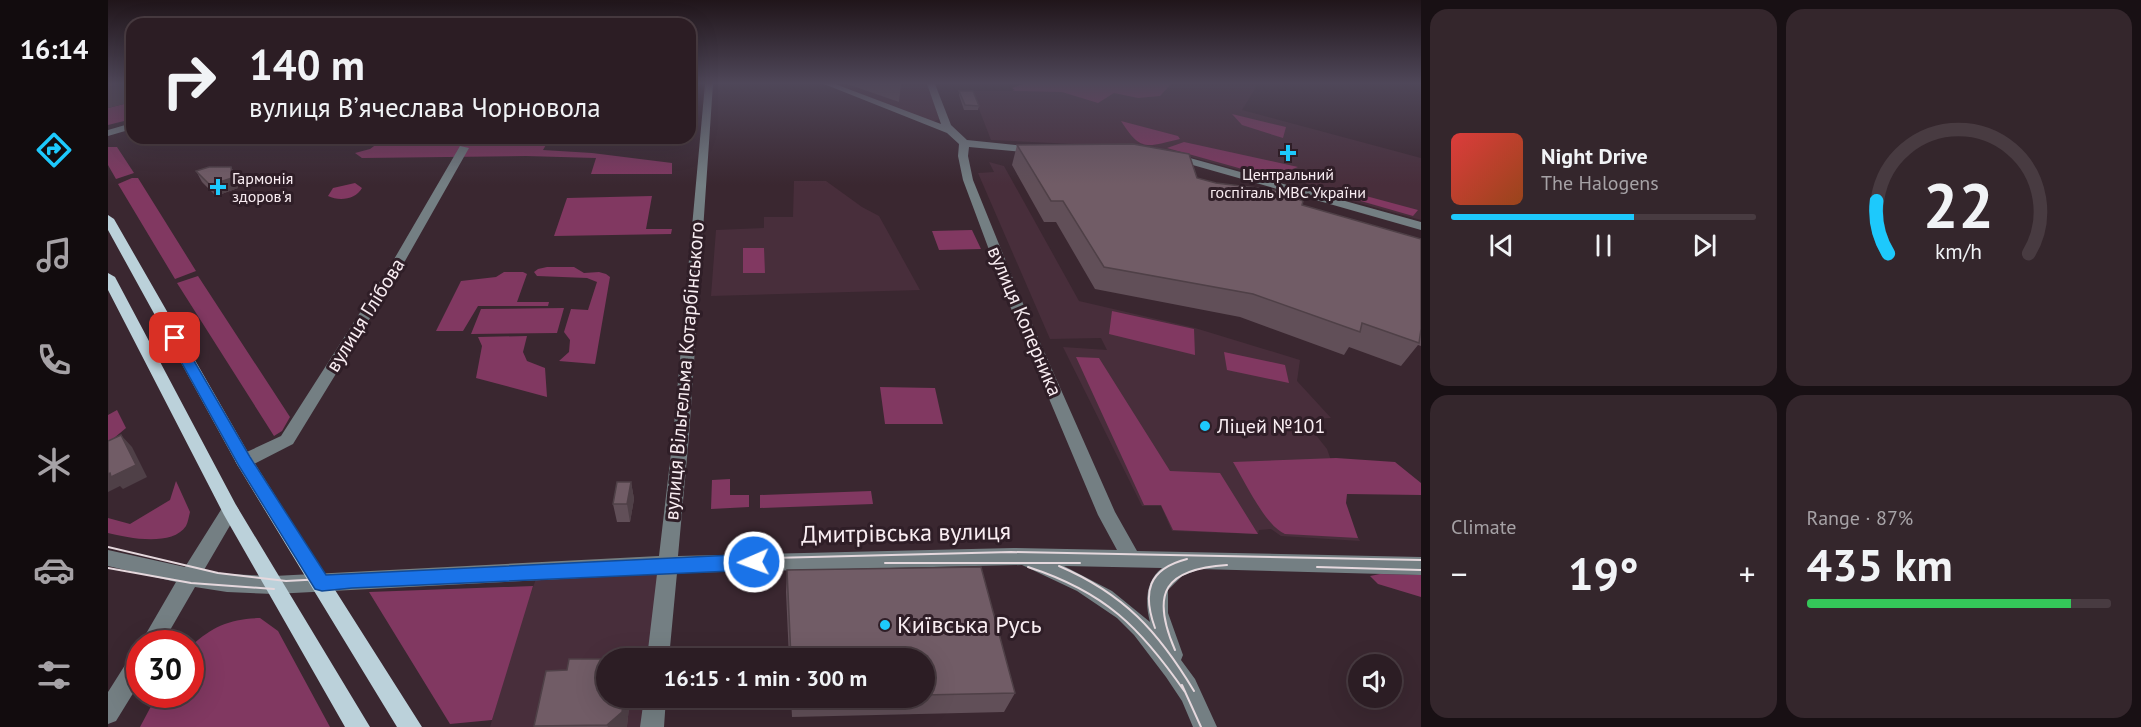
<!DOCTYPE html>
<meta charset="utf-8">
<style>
body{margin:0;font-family:"PT Sans",sans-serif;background:#34262c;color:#f1f3f6;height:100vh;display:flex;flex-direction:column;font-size:22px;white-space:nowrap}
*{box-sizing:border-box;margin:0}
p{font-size:20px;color:#a6a2a6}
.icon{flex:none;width:33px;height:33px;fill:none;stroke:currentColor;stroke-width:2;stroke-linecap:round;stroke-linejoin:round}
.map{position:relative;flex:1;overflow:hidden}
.panel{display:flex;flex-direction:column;gap:9px;padding:9px;background:#181014;width:720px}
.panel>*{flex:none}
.hud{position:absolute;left:18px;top:18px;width:570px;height:126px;border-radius:18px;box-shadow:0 6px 24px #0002,0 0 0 2px #483b41;background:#2c1d24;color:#f1f3f6;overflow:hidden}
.controls{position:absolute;left:1240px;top:654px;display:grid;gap:12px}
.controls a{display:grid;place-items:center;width:54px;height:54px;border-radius:50%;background:#2c1d24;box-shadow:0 6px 24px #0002,0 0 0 2px #483b41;font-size:30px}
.speed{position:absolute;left:18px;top:630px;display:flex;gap:12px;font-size:30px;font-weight:700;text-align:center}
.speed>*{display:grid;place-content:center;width:78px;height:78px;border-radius:50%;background:#2c1d24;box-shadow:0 6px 24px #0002,0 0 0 2px #483b41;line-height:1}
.speed .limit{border:9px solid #d22;background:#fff;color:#111}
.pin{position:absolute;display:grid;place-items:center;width:51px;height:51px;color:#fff;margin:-26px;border-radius:12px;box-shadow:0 3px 9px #0006}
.me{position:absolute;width:66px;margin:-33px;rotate:268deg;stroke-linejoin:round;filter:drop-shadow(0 0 4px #0008)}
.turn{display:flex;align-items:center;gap:21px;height:126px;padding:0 24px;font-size:27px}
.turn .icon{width:78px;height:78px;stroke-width:2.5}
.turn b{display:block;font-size:42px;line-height:51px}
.big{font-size:45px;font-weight:800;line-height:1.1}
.panel .tile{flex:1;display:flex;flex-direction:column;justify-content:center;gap:9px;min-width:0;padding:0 21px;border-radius:18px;background:#34262c}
.panel .dial{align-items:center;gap:0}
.dial svg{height:156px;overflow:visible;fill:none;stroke:#483b41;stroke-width:7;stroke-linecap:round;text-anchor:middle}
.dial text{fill:#f1f3f6;stroke:none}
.song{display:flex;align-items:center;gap:18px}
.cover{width:72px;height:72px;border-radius:9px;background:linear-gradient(135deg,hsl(0 70% 55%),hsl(20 70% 35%))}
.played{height:6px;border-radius:3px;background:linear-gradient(90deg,#1dc9fc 60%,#483b41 60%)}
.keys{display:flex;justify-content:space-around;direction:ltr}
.heat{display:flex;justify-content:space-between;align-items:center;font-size:33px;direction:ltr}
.charge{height:9px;border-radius:4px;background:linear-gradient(90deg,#34c759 87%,#483b41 0)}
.panel .tiles{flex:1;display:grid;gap:9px;grid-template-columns:repeat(2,1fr)}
.trip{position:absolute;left:488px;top:648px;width:339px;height:60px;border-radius:30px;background:#2c1d24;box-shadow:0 6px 24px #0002,0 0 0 2px #483b41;font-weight:800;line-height:60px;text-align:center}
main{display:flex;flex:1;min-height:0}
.menu{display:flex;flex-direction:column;width:108px;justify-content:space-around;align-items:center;background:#120c0e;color:#a6a2a6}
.menu .icon{width:42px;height:42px}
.menu .current{color:#1dc9fc}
.menu b{font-size:27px;color:#f1f3f6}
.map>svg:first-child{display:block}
</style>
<main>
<nav class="menu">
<b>16:14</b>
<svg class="icon current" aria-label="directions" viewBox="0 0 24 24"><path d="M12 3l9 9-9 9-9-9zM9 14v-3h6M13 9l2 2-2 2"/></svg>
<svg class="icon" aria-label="music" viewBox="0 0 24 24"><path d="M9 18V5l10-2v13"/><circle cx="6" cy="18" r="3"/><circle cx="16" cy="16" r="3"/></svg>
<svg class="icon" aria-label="phone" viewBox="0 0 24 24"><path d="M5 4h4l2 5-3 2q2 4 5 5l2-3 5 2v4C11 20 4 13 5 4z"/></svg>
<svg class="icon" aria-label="climate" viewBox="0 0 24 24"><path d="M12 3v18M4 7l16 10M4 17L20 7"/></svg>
<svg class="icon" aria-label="car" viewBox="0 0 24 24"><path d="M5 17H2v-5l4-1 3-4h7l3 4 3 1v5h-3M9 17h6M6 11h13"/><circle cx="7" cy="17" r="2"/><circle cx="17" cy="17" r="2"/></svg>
<svg class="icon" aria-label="filters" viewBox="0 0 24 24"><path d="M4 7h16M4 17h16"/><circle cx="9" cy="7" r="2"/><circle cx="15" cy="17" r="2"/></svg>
</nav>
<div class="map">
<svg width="1313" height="727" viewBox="0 0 1313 727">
<rect width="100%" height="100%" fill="#3a2730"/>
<path fill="#482e3b" d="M 725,84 L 819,84 L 832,119 L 824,122 Z
M 919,84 L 1150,84 L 1134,110 L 1313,158 L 1313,220 L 1229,197 L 1183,177 L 1172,181 L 1049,148 L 883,140 L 864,91 L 904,91 Z
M 881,162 L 896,166 L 971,301 L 1087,328 L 1192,360 L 1189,381 L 1223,418 L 1195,419 L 1219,449 L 1231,483 L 1238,516 L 1252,541 L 1173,536 L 1163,529 L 1151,530 L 1150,534 L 1064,531 L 1053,506 L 1034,506 L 955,347 L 999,350 L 993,338 L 942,339 L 870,173 L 886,172 Z
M 686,181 L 718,181 L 754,207 L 771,216 L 812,290 L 603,296 L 608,230 L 656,228 L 656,217 L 685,217 Z
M 552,573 L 544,658 L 498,658 L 498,698 L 540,698 L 537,727 L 382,727 L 415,614 L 428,579 Z"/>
<path fill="#813861" d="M 915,84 L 1063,84 L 1052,96 L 1030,98 L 1006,93 L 990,103 L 954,92 L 904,91 L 907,90 L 904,88 Z
M 24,102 L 24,119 L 0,125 L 0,108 Z
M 1124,114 L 1178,127 L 1175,138 L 1134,125 Z
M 1013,121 L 1070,136 L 1072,139 C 1038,147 1033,152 1013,121 Z
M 277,138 L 442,138 L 435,150 L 484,153 L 564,163 L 564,174 L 483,174 L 488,158 L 418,156 L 254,158 L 247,153 L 262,149 Z
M 1076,142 L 1190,167 L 1163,177 L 1059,148 Z
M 0,147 L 9,147 L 26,173 L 8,179 L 0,165 Z
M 24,178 L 30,178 L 88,271 L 67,279 L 10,184 Z
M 247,183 L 254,188 C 248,199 232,202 220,196 L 225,188 Z
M 1232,189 L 1310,210 L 1305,216 L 1225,193 Z
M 544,196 L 538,229 L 564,229 L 563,234 L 446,236 L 459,198 Z
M 864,230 L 873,249 L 831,250 L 824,231 Z
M 635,248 L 656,248 L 657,273 L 635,273 Z
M 439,267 L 466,267 L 476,273 L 491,272 L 498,274 L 502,277 L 487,364 L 451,361 L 461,352 L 462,340 L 456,332 L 463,309 L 480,310 L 489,282 L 479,278 L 429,276 L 426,272 L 430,269 Z
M 396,272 L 415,272 L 419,274 L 409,302 L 441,302 L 440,306 L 370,306 L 355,331 L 328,331 L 353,281 L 388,277 Z
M 90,276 L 182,417 L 174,431 L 166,436 L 69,283 Z
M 456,308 L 449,333 L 363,334 L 373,309 Z
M 1004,311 L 1086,329 L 1087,355 L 1001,334 Z
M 419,336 L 415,352 L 419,361 L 437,368 L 439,397 L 368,378 L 374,346 L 370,337 Z
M 1116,352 L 1177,365 L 1181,383 L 1119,370 Z
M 968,357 L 991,358 L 1062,471 L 1112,473 L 1150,534 L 1065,530 L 1053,505 L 1036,505 Z
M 772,387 L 827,388 L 835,424 L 777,424 Z
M 9,410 L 18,428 L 0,443 L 0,415 Z
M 1228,458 L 1287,462 L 1313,483 L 1313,495 L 1239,494 L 1238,503 L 1250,538 L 1177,534 C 1158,527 1136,480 1125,462 Z
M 622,479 L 622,495 L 641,495 L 641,507 L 603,509 L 604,480 Z
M 68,481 L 82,512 C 81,516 80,522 78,526 C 64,547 20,538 0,533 L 0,518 L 22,524 L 62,500 Z
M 763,491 L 765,504 L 652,508 L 652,495 Z
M 1272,574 L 1313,575 L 1313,597 L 1270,584 L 1262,576 Z
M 425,586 L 384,720 L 342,724 L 261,592 Z
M 152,618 L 170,631 L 222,727 L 32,727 L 49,695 L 82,694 L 83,646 C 105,626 122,619 152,618 Z"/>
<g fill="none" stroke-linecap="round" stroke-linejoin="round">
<path fill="#747f83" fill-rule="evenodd" d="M 597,84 L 605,84 L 581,436 L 570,556 L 905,548 L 1009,550 L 990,515 L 902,306 L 855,180 L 850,156 L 851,144 L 839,133 L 716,84 L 727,84 L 833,124 L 819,84 L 827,84 L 843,125 L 859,140 L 927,147 L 932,150 L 927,153 L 861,147 L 860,156 L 865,180 L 916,306 L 1007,512 L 1029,551 L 1313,557 L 1313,575 L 1092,569 L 1074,576 L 1060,590 L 1060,613 L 1075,655 L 1073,660 L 1087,679 L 1109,727 L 1085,727 L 1074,701 L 1058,677 L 1026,635 L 1009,618 L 969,591 L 914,565 L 569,573 L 561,658 L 539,658 L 549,574 L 166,594 L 119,592 L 87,587 L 54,644 L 32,644 L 68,582 L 0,566 L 0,550 L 77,567 L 116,505 L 122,502 L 128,505 L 131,510 L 96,570 L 119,574 L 166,576 L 551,556 L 565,436 ZM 956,566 L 1054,568 C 1037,581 1037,604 1042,622 L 1004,591 Z
M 24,123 L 24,129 L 0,136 L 0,130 Z
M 352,146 L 361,148 L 297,261 L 185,444 L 142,466 L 136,468 L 130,466 L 127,461 L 130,456 L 173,436 L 285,261 Z
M 1064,153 L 1313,222 L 1313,230 L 1060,158 L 1060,154 Z
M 32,651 L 32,682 L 8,721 L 0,724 L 0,692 L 24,654 Z
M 536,698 L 558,698 L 556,727 L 532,727 Z"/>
<path fill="#bbd1da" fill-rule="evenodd" d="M 0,215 L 6,219 L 142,456 L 314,727 L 289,727 L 130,466 L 0,230 Z
M 0,273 L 7,277 L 128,505 L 262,727 L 237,727 L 116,515 L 0,290 Z"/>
<path stroke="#e5d8dd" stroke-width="2" d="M 0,547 L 110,573 L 178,581 L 548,561 L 903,552 L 1313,560
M 777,563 L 972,563
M 951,566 C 1016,594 1050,631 1086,691
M 920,567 C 997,592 1032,627 1077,692
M 1209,567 L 1313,570
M 0,568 L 83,583 L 166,589
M 289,582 L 394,578
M 1047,628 C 1034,592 1040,569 1079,559
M 1067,650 C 1042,592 1057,569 1119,565
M 1074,685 L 1093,727"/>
</g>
<path fill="#614f58" d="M 739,84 L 793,84 L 791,102 Z
M 851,91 L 871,106 L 870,110 L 856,110 L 851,95 Z
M 909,145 L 1089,178 L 1108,183 L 1187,198 L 1194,205 L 1313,239 L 1313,346 L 1310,345 L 1293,366 L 1241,347 L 1236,355 L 1132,317 L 987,289 L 948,222 L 936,222 L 904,165 Z
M 123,167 L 129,178 L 130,188 L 108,196 L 94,182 L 88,171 Z
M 523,482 L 526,499 L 522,522 L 509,522 L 505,504 Z
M 679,570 L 907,693 L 896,712 L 684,717 L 683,698 L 816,698 L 816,658 L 681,658 L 678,592 Z
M 494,659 L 496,663 L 498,698 L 522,698 L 519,726 L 518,727 L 426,727 L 459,670 Z"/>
<path fill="#4f4047" d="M 13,84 L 24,84 L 24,102 L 0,108 L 0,87 Z
M 123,167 L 129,178 L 130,188 L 108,196 L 102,185 Z
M 13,435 L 24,447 L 39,477 L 15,489 L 12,486 L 0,492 L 0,474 Z
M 523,482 L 526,499 L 522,522 L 519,504 Z
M 516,698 L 522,698 L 519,726 L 518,727 L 500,727 L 499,725 Z"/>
<path fill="#715c66" stroke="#4f4047" stroke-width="1.5" d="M 0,84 L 13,84 L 0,87 Z
M 851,91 L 865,91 L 871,106 L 857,105 Z
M 1025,144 L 1081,154 L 1089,178 L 1108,183 L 1183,192 L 1187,198 L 1195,201 L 1194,205 L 1313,239 L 1313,329 L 1311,343 L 1254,323 L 1252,332 L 1145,294 L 996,267 L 955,201 L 943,201 L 909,145 Z
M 101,167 L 123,167 L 124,178 L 102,185 L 88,171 Z
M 13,435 L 28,465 L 3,477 L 2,473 L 0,474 L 0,441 Z
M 509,482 L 523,482 L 519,504 L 505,504 Z
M 873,567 L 907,693 L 816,695 L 816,658 L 683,658 L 679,570 Z
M 461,659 L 494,659 L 494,663 L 498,663 L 498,698 L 516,698 L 514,712 L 499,725 L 426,726 L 438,671 L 459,670 Z"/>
<linearGradient id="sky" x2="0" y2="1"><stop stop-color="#20151a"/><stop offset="0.45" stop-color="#4f4759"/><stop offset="1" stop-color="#4f4759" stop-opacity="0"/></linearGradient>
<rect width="1313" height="185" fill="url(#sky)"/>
<path fill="#1a73e8" stroke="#114b97" stroke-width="1.5" d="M 67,334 L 71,335 L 142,457 L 218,575 L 646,554 L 652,556 L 655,562 L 652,567 L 646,570 L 244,588 L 214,591 L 207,589 L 131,466 L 60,338 Z"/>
<g fill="#1dc9fc" stroke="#2f1e27" stroke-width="2">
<path d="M1177 144h6v6h6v6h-6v6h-6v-6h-6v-6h6z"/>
<path d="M107 178h6v6h6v6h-6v6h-6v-6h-6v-6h6z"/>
<circle cx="1097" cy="426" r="6"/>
<circle cx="777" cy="625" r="6"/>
</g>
<g text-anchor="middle" stroke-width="6" stroke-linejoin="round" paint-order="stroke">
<g font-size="16" fill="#f9edf2" stroke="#2f1e27">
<text x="1180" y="180">Центральний<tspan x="1180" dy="18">госпіталь МВС України</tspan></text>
<text x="124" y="184" text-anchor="start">Гармонія<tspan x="124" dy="18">здоров'я</tspan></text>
</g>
<g font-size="20" fill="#f9edf2" stroke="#2f1e27">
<text transform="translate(257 315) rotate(-58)" y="7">вулиця Глібова</text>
<text transform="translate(917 321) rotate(67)" y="7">вулиця Коперника</text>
<text transform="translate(576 371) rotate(-85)" y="7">вулиця Вільгельма Котарбінського</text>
</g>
<g font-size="20" fill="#f9edf2" stroke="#2f1e27" text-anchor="start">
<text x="1109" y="433">Ліцей №101</text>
</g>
<g font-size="24" fill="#f9edf2" stroke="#2f1e27">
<text transform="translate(798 533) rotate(-1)" y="8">Дмитрівська вулиця</text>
</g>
<g font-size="24" fill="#f9edf2" stroke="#2f1e27" text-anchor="start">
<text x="789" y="633">Київська Русь</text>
</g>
</g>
</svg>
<div class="controls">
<a><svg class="icon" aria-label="sound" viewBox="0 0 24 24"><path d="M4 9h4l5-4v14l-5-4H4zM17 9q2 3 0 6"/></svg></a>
</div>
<div class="speed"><div class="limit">30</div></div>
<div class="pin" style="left:67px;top:338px;background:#d93025"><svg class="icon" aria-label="arrive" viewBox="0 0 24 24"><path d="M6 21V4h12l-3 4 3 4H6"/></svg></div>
<svg class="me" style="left:646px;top:562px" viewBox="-20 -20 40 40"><circle r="17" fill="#1a73e8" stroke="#fff" stroke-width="3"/><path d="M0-11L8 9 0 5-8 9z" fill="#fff"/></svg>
<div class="trip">16:15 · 1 min · 300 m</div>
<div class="hud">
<div class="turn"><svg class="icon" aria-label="right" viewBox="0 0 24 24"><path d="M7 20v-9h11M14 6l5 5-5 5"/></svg><div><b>140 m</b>вулиця Вʼячеслава Чорновола</div></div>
</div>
</div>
<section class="panel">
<div class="tiles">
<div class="tile">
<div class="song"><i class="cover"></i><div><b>Night Drive</b><p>The Halogens</p></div></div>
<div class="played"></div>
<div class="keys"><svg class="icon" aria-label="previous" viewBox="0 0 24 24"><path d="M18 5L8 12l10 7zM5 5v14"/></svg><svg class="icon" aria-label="pause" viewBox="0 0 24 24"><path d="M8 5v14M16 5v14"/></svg><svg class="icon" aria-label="next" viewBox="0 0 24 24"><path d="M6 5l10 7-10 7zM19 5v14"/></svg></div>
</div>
<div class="tile dial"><svg viewBox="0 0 100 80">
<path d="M14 69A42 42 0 1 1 86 69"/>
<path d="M14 69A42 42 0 0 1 8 42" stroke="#1dc9fc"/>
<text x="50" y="56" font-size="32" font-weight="700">22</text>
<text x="50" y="72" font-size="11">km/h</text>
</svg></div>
<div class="tile"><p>Climate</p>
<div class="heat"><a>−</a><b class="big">19°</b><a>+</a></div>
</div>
<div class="tile"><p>Range · 87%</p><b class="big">435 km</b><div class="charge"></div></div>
</div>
</section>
</main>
